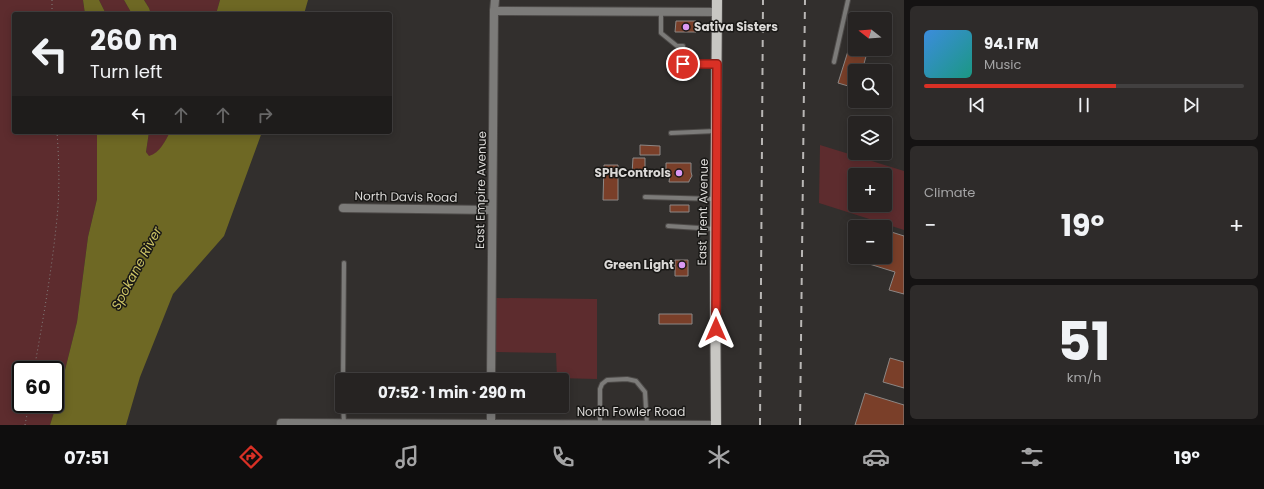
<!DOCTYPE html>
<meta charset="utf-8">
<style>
body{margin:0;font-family:Poppins,sans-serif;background:#2e2b2a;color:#f1f3f6;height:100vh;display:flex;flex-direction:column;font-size:15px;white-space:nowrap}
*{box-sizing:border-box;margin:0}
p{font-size:13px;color:#a4a4a5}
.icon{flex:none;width:22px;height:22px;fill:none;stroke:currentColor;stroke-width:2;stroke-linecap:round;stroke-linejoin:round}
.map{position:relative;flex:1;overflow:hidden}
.sheet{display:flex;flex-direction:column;gap:6px;padding:6px;background:#151313;width:360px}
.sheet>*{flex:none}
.top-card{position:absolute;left:12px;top:12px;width:380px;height:122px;border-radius:4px;box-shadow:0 2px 10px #0003,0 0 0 1px #424040;background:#262322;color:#f1f3f6;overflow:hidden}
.needle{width:26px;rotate:287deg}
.controls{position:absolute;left:848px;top:12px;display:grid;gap:8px}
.controls a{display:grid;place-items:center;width:44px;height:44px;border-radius:4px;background:#262322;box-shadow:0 2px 10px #0003,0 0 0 1px #424040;font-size:20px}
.speed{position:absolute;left:12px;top:361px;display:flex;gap:8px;font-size:20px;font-weight:700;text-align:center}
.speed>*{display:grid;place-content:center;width:52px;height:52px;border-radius:50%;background:#262322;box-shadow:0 2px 10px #0003,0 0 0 1px #424040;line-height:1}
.speed .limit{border:2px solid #111;border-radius:6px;background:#fff;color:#111}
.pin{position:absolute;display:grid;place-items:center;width:34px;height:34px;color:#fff;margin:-17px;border:2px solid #fff;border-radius:50%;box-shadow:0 1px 4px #0007}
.me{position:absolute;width:44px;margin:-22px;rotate:0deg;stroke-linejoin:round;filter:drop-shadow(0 0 3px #0008)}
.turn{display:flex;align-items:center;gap:14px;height:84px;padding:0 12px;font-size:18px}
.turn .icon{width:52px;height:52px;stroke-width:2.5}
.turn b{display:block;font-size:28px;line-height:34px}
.lanes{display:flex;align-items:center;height:38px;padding:0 12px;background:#0003;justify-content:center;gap:20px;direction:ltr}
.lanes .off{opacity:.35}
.big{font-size:30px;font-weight:700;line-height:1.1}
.sheet .tile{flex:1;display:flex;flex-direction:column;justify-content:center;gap:6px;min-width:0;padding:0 14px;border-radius:6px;background:#2e2b2a}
.sheet .dial{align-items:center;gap:0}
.dial b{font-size:52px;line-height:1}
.song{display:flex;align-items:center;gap:12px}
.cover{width:48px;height:48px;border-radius:6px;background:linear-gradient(135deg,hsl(210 70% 55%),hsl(170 70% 35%))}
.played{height:4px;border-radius:2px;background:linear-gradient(90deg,#d93025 60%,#424040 60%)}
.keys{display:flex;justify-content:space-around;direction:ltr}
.heat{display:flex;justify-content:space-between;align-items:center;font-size:22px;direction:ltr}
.trip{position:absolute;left:335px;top:373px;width:234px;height:40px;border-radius:4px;background:#262322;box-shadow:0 2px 10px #0003,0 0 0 1px #424040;font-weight:700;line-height:40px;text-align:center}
.dock{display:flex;height:64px;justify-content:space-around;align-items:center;background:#0f0e0e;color:#a4a4a5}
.dock .icon{width:28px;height:28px}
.dock .selected{color:#d93025}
.dock b{font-size:18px;color:#f1f3f6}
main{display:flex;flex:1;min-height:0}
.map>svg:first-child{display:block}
</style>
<main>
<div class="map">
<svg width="904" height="425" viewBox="0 0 904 425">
<rect width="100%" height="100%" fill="#322f2d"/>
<path fill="#5d2c2e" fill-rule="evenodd" d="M 0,0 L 83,0 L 85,14 L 14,14 L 14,132 L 97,132 L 97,199 L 88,237 L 77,322 L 56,406 L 50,425 L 0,425 ZM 21,370 L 55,370 L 55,404 L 21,404 Z
M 99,0 L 124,0 L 132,14 L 106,14 Z
M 144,0 L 220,0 L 216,14 L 151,14 L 149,8 Z
M 149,132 L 170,132 C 165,142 160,153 149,157 L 146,152 Z
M 820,145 L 904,171 L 904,230 L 819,203 ZM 855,175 L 885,175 L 885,205 L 855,205 Z
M 496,298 L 597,299 L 597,379 L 557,378 L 556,353 L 496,352 Z"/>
<path fill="#6e6824" d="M 83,0 L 99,0 L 106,14 L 85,14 Z
M 124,0 L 144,0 L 149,8 L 151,14 L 132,14 Z
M 220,0 L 308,0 L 304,14 L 216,14 Z
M 97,132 L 149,132 L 146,152 L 149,156 C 160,153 165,141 170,132 L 262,132 L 224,236 L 173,294 L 140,377 L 126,425 L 50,425 L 56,406 L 77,322 L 88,237 L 97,199 Z"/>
<path fill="#7a3f29" stroke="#8c8785" d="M 676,21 L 696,21 L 696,32 L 675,32 Z
M 854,32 L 855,32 L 855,49 L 868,49 L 862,71 L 855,71 L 855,88 L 838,83 Z
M 640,145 L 660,146 L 660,155 L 640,155 Z
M 633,158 L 645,158 L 645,174 L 632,174 Z
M 666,163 L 691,163 L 691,172 L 692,176 L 689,181 L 689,182 L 669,182 L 670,175 L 666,175 Z
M 604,165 L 618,165 L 618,200 L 603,200 Z
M 670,205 L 689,205 L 689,212 L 670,212 Z
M 885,230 L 904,236 L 904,294 L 889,290 L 895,272 L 850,258 L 849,257 L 854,240 L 855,241 L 855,257 L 885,257 Z
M 675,260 L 688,260 L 688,276 L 675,276 Z
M 659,314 L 692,314 L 692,324 L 659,324 Z
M 890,358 L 904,362 L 904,388 L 883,382 Z
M 865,393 L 904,405 L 904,425 L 855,425 Z"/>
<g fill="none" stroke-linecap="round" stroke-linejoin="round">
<defs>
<path id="service" d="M 661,12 L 661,33 L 677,46 L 683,46 L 683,64 L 715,64
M 834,62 L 848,0
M 671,133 L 716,131
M 645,197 L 715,199
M 668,226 L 715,229
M 343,380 L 344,263
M 343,406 L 344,423
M 600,424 L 600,389 L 602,384 L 607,380 L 627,379 L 636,381 L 645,392 L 647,425"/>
<path id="minor" d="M 495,0 L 494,11 L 717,12
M 343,208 L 492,210
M 281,425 L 281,423 L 716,425"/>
<path id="tertiary" d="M 491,380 L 494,11
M 491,425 L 491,406"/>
<path id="primary" d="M 716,425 L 715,272 L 717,0"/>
</defs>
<use href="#service" stroke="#4d4a48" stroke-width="6"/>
<use href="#minor" stroke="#4d4a48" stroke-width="10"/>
<use href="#tertiary" stroke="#4d4a48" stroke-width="10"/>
<use href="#primary" stroke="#4d4a48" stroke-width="12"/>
<path stroke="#83817f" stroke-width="1" stroke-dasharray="1 3" stroke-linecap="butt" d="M 52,0 L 52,14
M 34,370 C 43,320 52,269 57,218 C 60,189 59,161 57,132
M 25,425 L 29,404"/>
<use href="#service" stroke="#7c7b79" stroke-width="4"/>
<use href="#minor" stroke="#7c7b79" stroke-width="8"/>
<use href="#tertiary" stroke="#7c7b79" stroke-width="8"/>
<use href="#primary" stroke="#c8c7c3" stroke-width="10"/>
<path stroke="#b9b7b5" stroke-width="2" stroke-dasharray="7 7" stroke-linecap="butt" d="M 760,425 L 763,0
M 800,425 L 805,0"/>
</g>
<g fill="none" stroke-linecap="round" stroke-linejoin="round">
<defs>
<path id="route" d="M 683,64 L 717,64 L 716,329"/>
</defs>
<use href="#route" stroke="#8d1f18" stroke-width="10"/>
<use href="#route" stroke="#d93025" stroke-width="7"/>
</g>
<g fill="#db99f5" stroke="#191816" stroke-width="1.5">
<circle cx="686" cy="27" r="4"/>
<circle cx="679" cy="173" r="4"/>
<circle cx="682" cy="265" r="4"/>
</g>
<g text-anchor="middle" stroke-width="3" stroke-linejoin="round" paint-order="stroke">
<g font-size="12" font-weight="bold" fill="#dbd9d7" stroke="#191816" text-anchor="end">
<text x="694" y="31" text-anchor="start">Sativa Sisters</text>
<text x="671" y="177">SPHControls</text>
<text x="674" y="269">Green Light</text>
</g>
<g font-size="12" fill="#dbd9d7" stroke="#191816">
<text transform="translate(481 190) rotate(-89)" y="4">East Empire Avenue</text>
<text transform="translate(406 197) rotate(1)" y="4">North Davis Road</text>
<text transform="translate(703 212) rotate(-89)" y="4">East Trent Avenue</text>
<text x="631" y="416">North Fowler Road</text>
</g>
<g font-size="13" font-style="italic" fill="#cfc666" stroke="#191816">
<text transform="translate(136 268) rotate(-62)" y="5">Spokane River</text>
</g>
</g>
</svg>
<div class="controls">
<a><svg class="needle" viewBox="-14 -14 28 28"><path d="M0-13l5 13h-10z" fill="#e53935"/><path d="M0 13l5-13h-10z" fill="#a4a4a5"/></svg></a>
<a><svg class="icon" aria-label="search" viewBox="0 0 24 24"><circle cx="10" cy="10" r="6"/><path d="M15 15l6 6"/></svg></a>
<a><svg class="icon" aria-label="layers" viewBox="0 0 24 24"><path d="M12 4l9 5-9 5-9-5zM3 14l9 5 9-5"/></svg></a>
<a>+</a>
<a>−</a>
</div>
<div class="speed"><div class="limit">60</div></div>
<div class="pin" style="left:683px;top:64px;background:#d93025"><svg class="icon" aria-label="arrive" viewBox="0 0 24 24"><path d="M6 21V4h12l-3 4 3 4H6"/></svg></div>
<svg class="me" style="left:716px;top:329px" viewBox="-20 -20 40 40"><path d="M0-17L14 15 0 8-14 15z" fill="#d93025" stroke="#fff" stroke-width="4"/></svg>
<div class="trip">07:52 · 1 min · 290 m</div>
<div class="top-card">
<div class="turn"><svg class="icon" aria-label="left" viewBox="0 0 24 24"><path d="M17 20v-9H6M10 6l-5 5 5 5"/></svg><div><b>260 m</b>Turn left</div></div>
<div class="lanes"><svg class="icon" aria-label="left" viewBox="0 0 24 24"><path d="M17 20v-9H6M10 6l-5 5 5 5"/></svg><svg class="icon off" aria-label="ahead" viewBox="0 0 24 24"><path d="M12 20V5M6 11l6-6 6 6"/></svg><svg class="icon off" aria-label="ahead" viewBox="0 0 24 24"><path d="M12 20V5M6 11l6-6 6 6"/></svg><svg class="icon off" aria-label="right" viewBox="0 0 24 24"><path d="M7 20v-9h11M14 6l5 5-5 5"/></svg></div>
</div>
</div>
<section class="sheet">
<div class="tile">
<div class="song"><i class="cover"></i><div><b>94.1 FM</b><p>Music</p></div></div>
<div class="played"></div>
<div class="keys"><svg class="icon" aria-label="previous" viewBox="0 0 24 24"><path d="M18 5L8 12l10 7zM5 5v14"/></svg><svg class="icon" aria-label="pause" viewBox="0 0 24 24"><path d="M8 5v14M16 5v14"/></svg><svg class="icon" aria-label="next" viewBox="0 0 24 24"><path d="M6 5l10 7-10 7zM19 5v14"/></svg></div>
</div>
<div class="tile"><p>Climate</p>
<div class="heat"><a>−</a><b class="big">19°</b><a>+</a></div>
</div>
<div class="tile dial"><b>51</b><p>km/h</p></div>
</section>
</main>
<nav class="dock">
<b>07:51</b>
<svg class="icon selected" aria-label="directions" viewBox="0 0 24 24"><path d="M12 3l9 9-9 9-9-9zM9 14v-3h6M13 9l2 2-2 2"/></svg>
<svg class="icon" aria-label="music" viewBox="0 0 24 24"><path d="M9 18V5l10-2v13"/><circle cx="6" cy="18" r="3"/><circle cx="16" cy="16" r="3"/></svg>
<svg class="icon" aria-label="phone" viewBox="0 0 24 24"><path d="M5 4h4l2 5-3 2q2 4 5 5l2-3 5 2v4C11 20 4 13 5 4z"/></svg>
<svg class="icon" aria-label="climate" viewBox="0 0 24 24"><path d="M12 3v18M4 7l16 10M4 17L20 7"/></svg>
<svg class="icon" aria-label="car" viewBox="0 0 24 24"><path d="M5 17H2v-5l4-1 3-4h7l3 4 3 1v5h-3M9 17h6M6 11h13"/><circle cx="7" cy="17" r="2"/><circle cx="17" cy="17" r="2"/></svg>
<svg class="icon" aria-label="filters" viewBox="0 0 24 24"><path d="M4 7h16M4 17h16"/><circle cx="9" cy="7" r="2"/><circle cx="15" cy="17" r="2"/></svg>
<b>19°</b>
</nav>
